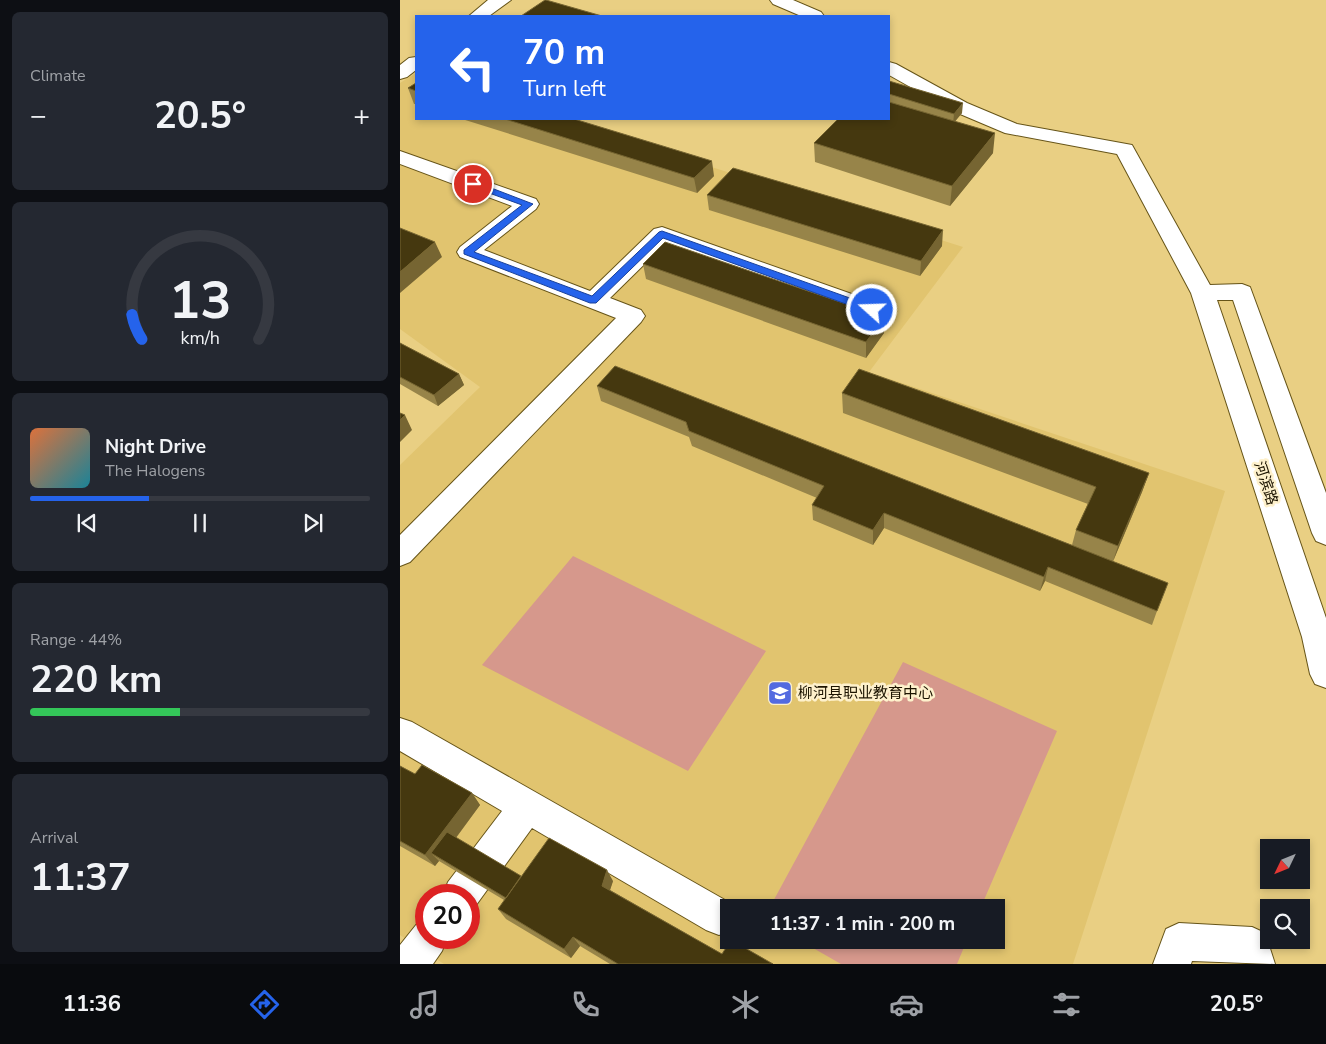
<!DOCTYPE html>
<meta charset="utf-8">
<style>
body{margin:0;font-family:"Nunito Sans","Noto Sans SC",sans-serif;background:#242831;color:#f1f3f6;height:100vh;display:flex;flex-direction:column;font-size:19px;white-space:nowrap}
*{box-sizing:border-box;margin:0}
p{font-size:16px;color:#9ea1a6}
.icon{flex:none;width:28px;height:28px;fill:none;stroke:currentColor;stroke-width:2;stroke-linecap:round;stroke-linejoin:round}
.map{position:relative;flex:1;overflow:hidden}
.sheet{display:flex;flex-direction:column;gap:12px;padding:12px;background:#0d0f14;width:400px}
.sheet>*{flex:none}
.guide{position:absolute;left:15px;top:15px;width:475px;height:105px;border-radius:0px;box-shadow:0 2px 8px #0003;background:#2563eb;color:#fff;overflow:hidden}
.needle{width:32px;rotate:227deg}
.buttons{position:absolute;left:860px;top:839px;display:grid;gap:10px}
.buttons a{display:grid;place-items:center;width:50px;height:50px;border-radius:0px;background:#171b24;box-shadow:0 2px 8px #0003;font-size:25px}
.speed{position:absolute;left:15px;top:884px;display:flex;gap:10px;font-size:25px;font-weight:700;text-align:center}
.speed>*{display:grid;place-content:center;width:65px;height:65px;border-radius:50%;background:#171b24;box-shadow:0 2px 8px #0003;line-height:1}
.speed .limit{border:8px solid #d22;background:#fff;color:#111}
.pin{position:absolute;display:grid;place-items:center;width:42px;height:42px;color:#fff;margin:-21px;border:2px solid #fff;border-radius:50%;box-shadow:0 1px 5px #0007}
.me{position:absolute;width:55px;margin:-28px;rotate:290deg;stroke-linejoin:round;filter:drop-shadow(0 0 4px #0008)}
.turn{display:flex;align-items:center;gap:18px;height:105px;padding:0 25px;font-size:22px}
.turn .icon{width:65px;height:65px;stroke-width:2.5}
.turn b{display:block;font-size:35px;line-height:42px}
.big{font-size:38px;font-weight:700;line-height:1.1}
.sheet .widget{flex:1;display:flex;flex-direction:column;justify-content:center;gap:8px;min-width:0;padding:0 18px;border-radius:8px;background:#242831}
.sheet .dial{align-items:center;gap:0}
.dial svg{height:130px;overflow:visible;fill:none;stroke:#363941;stroke-width:7;stroke-linecap:round;text-anchor:middle}
.dial text{fill:#f1f3f6;stroke:none}
.song{display:flex;align-items:center;gap:15px}
.cover{width:60px;height:60px;border-radius:8px;background:linear-gradient(135deg,hsl(20 70% 55%),hsl(190 70% 35%))}
.played{height:5px;border-radius:2px;background:linear-gradient(90deg,#2563eb 35%,#363941 35%)}
.keys{display:flex;justify-content:space-around;direction:ltr}
.heat{display:flex;justify-content:space-between;align-items:center;font-size:28px;direction:ltr}
.charge{height:8px;border-radius:4px;background:linear-gradient(90deg,#34c759 44%,#363941 0)}
.trip{position:absolute;left:320px;top:899px;width:285px;height:50px;border-radius:0px;background:#171b24;box-shadow:0 2px 8px #0003;font-weight:700;line-height:50px;text-align:center}
.menu{display:flex;height:80px;justify-content:space-around;align-items:center;background:#090b0e;color:#9ea1a6}
.menu .icon{width:35px;height:35px}
.menu .on{color:#2563eb}
.menu b{font-size:22px;color:#f1f3f6}
main{display:flex;flex:1;min-height:0}
.map>svg:first-child{display:block}
</style>
<main>
<section class="sheet">
<div class="widget"><p>Climate</p>
<div class="heat"><a>−</a><b class="big">20.5°</b><a>+</a></div>
</div>
<div class="widget dial"><svg viewBox="0 0 100 80">
<path d="M14 69A42 42 0 1 1 86 69"/>
<path d="M14 69A42 42 0 0 1 8 54" stroke="#2563eb"/>
<text x="50" y="56" font-size="32" font-weight="700">13</text>
<text x="50" y="72" font-size="11">km/h</text>
</svg></div>
<div class="widget">
<div class="song"><i class="cover"></i><div><b>Night Drive</b><p>The Halogens</p></div></div>
<div class="played"></div>
<div class="keys"><svg class="icon" aria-label="previous" viewBox="0 0 24 24"><path d="M18 5L8 12l10 7zM5 5v14"/></svg><svg class="icon" aria-label="pause" viewBox="0 0 24 24"><path d="M8 5v14M16 5v14"/></svg><svg class="icon" aria-label="next" viewBox="0 0 24 24"><path d="M6 5l10 7-10 7zM19 5v14"/></svg></div>
</div>
<div class="widget"><p>Range · 44%</p><b class="big">220 km</b><div class="charge"></div></div>
<div class="widget"><p>Arrival</p><b class="big">11:37</b></div>
</section>
<div class="map">
<svg width="926" height="964" viewBox="0 0 926 964">
<rect width="100%" height="100%" fill="#e9cf83"/>
<path fill="#e1c46f" fill-rule="evenodd" d="M 16,73 L 16,119 L 161,119 L 563,247 L 469,372 L 825,491 L 673,964 L 44,964 L 0,935 L 0,465 L 80,387 L 0,329 L 0,83 ZM 26,895 L 69,895 L 69,938 L 26,938 ZM 329,908 L 596,908 L 596,940 L 329,940 Z"/>
<path fill="#d6988c" d="M 173,556 L 366,651 L 288,771 L 82,665 Z
M 503,662 L 657,731 L 581,907 L 370,907 Z
M 399,940 L 567,940 L 557,964 L 441,964 Z"/>
<g fill="none" stroke-linecap="round" stroke-linejoin="round">
<defs>
<path id="minor" d="M 88,0 L 111,0 L 89,16 L 69,16 Z
M 370,0 L 393,0 L 421,12 L 424,16 L 401,16 L 373,4 Z
M 16,57 L 16,70 L 7,77 L 0,79 L 0,65 L 9,58 Z
M 489,62 L 496,64 L 567,103 L 617,124 L 732,145 L 810,285 L 842,284 L 850,287 L 926,493 L 926,545 L 916,541 L 912,533 L 833,300 L 817,300 L 926,618 L 926,688 L 915,684 L 910,674 L 902,637 L 791,293 L 717,154 L 605,133 L 553,111 L 489,75 Z
M 0,151 L 136,199 L 139,204 L 136,209 L 84,250 L 190,291 L 254,229 L 262,227 L 480,304 L 484,310 L 480,316 L 472,318 L 464,316 L 266,243 L 210,298 L 241,310 L 245,316 L 241,322 L 10,562 L 0,566 L 0,535 L 216,318 L 60,257 L 57,252 L 60,247 L 112,206 L 0,164 Z
M 0,718 L 12,722 L 332,904 L 333,908 L 329,908 L 329,931 L 319,935 L 306,930 L 132,828 L 74,908 L 69,910 L 69,895 L 43,895 L 48,882 L 102,811 L 0,751 Z
M 26,920 L 26,938 L 47,938 L 42,951 L 33,964 L 0,964 L 0,945 L 16,925 Z
M 779,923 L 852,927 L 865,933 L 875,964 L 792,961 L 791,964 L 753,964 L 766,929 Z"/>
</defs>
<use href="#minor" stroke="#665418" stroke-width="2"/>
<use href="#minor" fill="#fff" fill-rule="evenodd"/>
</g>
<path fill="#978449" d="M 489,81 L 562,113 L 555,121 L 593,153 L 550,206 L 415,162 L 414,143 L 489,119 Z
M 16,83 L 16,104 L 14,104 L 8,88 Z
M 62,119 L 174,119 L 314,176 L 297,193 Z
M 307,195 L 542,246 L 520,276 L 309,210 Z
M 243,264 L 484,333 L 466,358 L 246,279 Z
M 0,343 L 59,374 L 64,385 L 38,406 L 0,384 Z
M 197,386 L 672,545 L 676,530 L 688,504 L 443,413 L 442,393 L 749,473 L 742,492 L 713,561 L 757,611 L 752,625 L 645,581 L 640,591 L 484,528 L 473,545 L 413,520 L 412,505 L 417,498 L 292,446 L 289,437 L 201,401 Z
M 0,766 L 15,774 L 72,793 L 80,805 L 56,838 L 121,876 L 213,881 L 210,890 L 322,954 L 373,964 L 210,964 L 180,946 L 171,958 L 106,919 L 98,909 L 104,900 L 39,861 L 35,866 L 0,846 Z"/>
<path fill="#766532" d="M 563,103 L 562,113 L 553,124 L 554,114 Z
M 595,133 L 593,153 L 550,206 L 552,186 Z
M 312,161 L 314,176 L 297,193 L 294,178 Z
M 543,230 L 542,246 L 520,276 L 521,261 Z
M 35,242 L 42,257 L 0,293 L 0,272 Z
M 484,317 L 484,333 L 466,358 L 466,342 Z
M 59,374 L 64,385 L 38,406 L 34,395 Z
M 5,415 L 12,430 L 0,442 L 0,420 Z
M 749,473 L 742,492 L 712,564 L 718,546 Z
M 484,513 L 484,528 L 473,545 L 473,530 Z
M 648,567 L 645,581 L 640,591 L 644,577 Z
M 72,793 L 80,805 L 40,859 L 31,853 L 39,861 L 35,866 L 25,855 Z
M 207,870 L 213,881 L 208,896 L 202,886 Z
M 173,937 L 180,946 L 171,958 L 164,949 Z"/>
<path fill="#45380f" stroke="#766532" d="M 145,0 L 146,0 L 202,16 L 121,16 Z
M 489,81 L 563,103 L 554,114 L 489,94 Z
M 16,83 L 16,91 L 8,88 Z
M 489,102 L 595,133 L 552,186 L 414,143 L 438,119 L 489,119 Z
M 105,119 L 174,119 L 312,161 L 294,178 Z
M 333,168 L 543,230 L 521,261 L 307,195 Z
M 0,228 L 35,242 L 0,272 Z
M 265,242 L 484,317 L 466,342 L 243,264 Z
M 0,343 L 59,374 L 34,395 L 0,377 Z
M 215,366 L 768,583 L 757,611 L 648,567 L 644,577 L 484,513 L 473,530 L 412,505 L 424,486 L 289,431 L 286,422 L 197,386 Z
M 459,369 L 749,473 L 718,546 L 676,530 L 696,487 L 442,393 Z
M 0,413 L 5,415 L 0,420 Z
M 22,765 L 72,793 L 25,855 L 0,841 L 0,766 L 15,774 Z
M 47,832 L 121,876 L 106,898 L 31,853 Z
M 149,838 L 207,870 L 202,886 L 322,954 L 331,940 L 373,964 L 218,964 L 173,937 L 164,949 L 98,909 Z"/>
<path fill="#2563eb" stroke="#184099" d="M 73,181 L 133,204 L 74,252 L 192,296 L 259,232 L 262,231 L 475,307 L 477,310 L 475,312 L 468,312 L 263,238 L 196,303 L 190,303 L 64,254 L 64,250 L 122,205 L 70,186 L 69,184 Z"/>
<defs>
<symbol id="school-square" viewBox="-11 -11 22 22"><rect x="-9" y="-9" width="18" height="18" rx="4" fill="#536ae0" stroke="#fef1cc"/><path d="M0-5L7-2L0 1L-7-2ZM-4 1L0 2.5L4 1V4Q0 6-4 4Z" fill="#fff"/></symbol>
</defs>
<g fill-rule="evenodd">
<use href="#school-square" x="366" y="679" width="28" height="28"/>
</g>
<g text-anchor="middle" stroke-width="5" stroke-linejoin="round" paint-order="stroke">
<g font-size="15" fill="#1c1400" stroke="#fef1cc">
<text transform="translate(866 483) rotate(72)" y="5">河滨路</text>
</g>
<g font-size="15" fill="#1c1400" stroke="#fef1cc" text-anchor="start">
<text x="398" y="698">柳河县职业教育中心</text>
</g>
</g>
</svg>
<div class="buttons">
<a><svg class="needle" viewBox="-14 -14 28 28"><path d="M0-13l5 13h-10z" fill="#e53935"/><path d="M0 13l5-13h-10z" fill="#9ea1a6"/></svg></a>
<a><svg class="icon" aria-label="search" viewBox="0 0 24 24"><circle cx="10" cy="10" r="6"/><path d="M15 15l6 6"/></svg></a>
</div>
<div class="speed"><div class="limit">20</div></div>
<div class="pin" style="left:73px;top:184px;background:#d93025"><svg class="icon" aria-label="arrive" viewBox="0 0 24 24"><path d="M6 21V4h12l-3 4 3 4H6"/></svg></div>
<svg class="me" style="left:472px;top:310px" viewBox="-20 -20 40 40"><circle r="17" fill="#2563eb" stroke="#fff" stroke-width="3"/><path d="M0-11L8 9 0 5-8 9z" fill="#fff"/></svg>
<div class="trip">11:37 · 1 min · 200 m</div>
<div class="guide">
<div class="turn"><svg class="icon" aria-label="left" viewBox="0 0 24 24"><path d="M17 20v-9H6M10 6l-5 5 5 5"/></svg><div><b>70 m</b>Turn left</div></div>
</div>
</div>
</main>
<nav class="menu">
<b>11:36</b>
<svg class="icon on" aria-label="directions" viewBox="0 0 24 24"><path d="M12 3l9 9-9 9-9-9zM9 14v-3h6M13 9l2 2-2 2"/></svg>
<svg class="icon" aria-label="music" viewBox="0 0 24 24"><path d="M9 18V5l10-2v13"/><circle cx="6" cy="18" r="3"/><circle cx="16" cy="16" r="3"/></svg>
<svg class="icon" aria-label="phone" viewBox="0 0 24 24"><path d="M5 4h4l2 5-3 2q2 4 5 5l2-3 5 2v4C11 20 4 13 5 4z"/></svg>
<svg class="icon" aria-label="climate" viewBox="0 0 24 24"><path d="M12 3v18M4 7l16 10M4 17L20 7"/></svg>
<svg class="icon" aria-label="car" viewBox="0 0 24 24"><path d="M5 17H2v-5l4-1 3-4h7l3 4 3 1v5h-3M9 17h6M6 11h13"/><circle cx="7" cy="17" r="2"/><circle cx="17" cy="17" r="2"/></svg>
<svg class="icon" aria-label="filters" viewBox="0 0 24 24"><path d="M4 7h16M4 17h16"/><circle cx="9" cy="7" r="2"/><circle cx="15" cy="17" r="2"/></svg>
<b>20.5°</b>
</nav>
